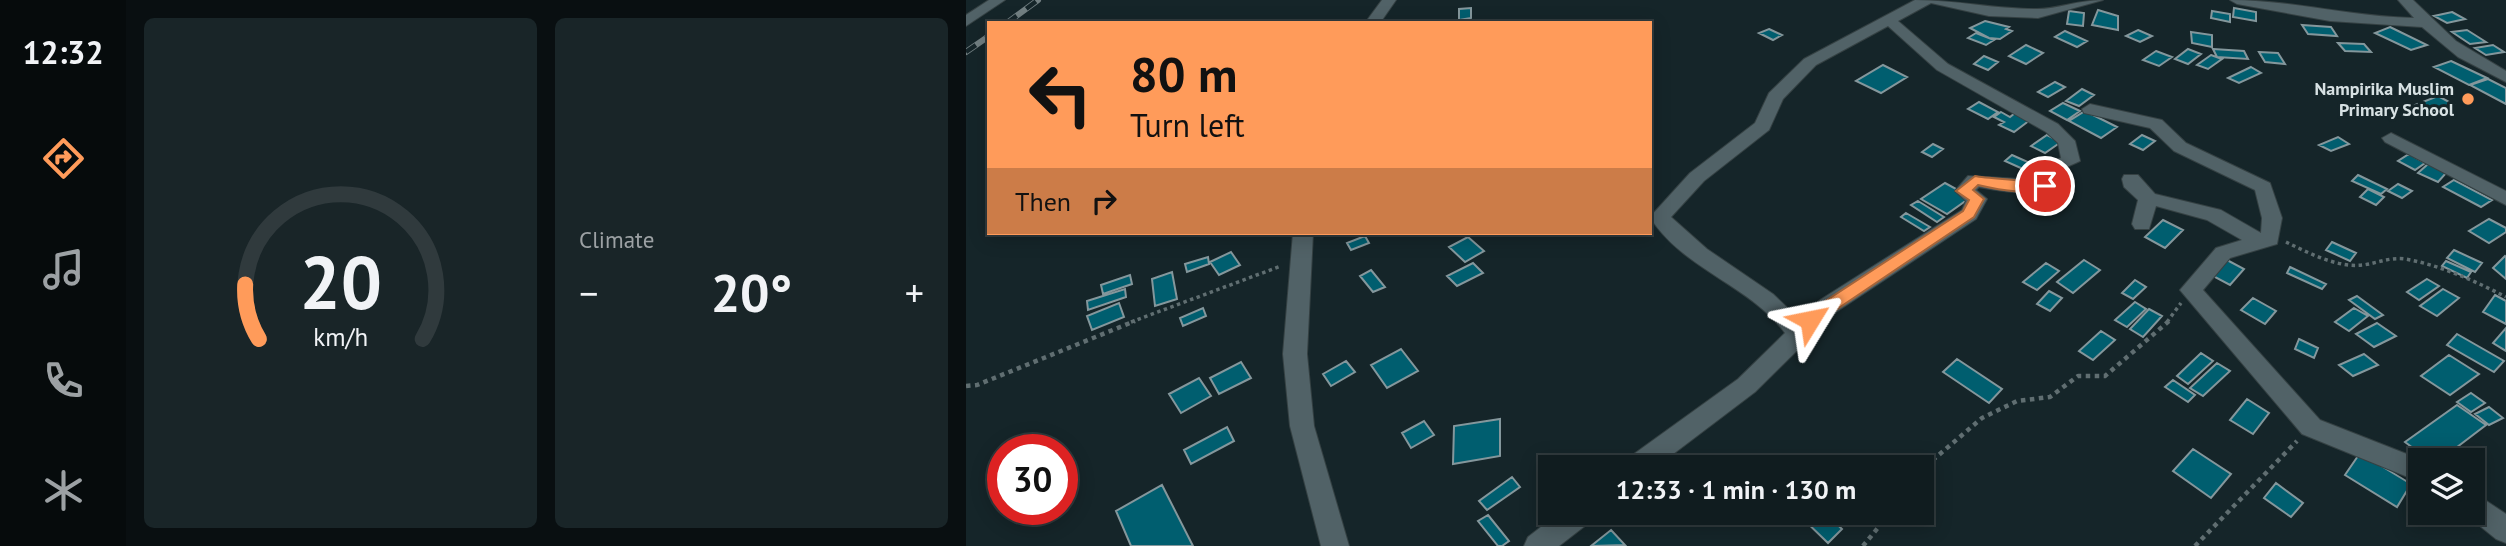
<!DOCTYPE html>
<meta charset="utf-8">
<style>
body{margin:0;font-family:"PT Sans",sans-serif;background:#192528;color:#f1f3f6;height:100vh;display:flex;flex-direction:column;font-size:26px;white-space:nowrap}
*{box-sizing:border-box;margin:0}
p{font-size:23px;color:#9ca1a4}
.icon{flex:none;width:38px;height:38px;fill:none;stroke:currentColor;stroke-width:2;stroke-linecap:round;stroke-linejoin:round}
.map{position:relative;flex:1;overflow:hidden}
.side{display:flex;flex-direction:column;gap:18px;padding:18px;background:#090f11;width:840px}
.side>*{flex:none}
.banner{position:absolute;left:21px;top:21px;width:665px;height:214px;border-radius:0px;box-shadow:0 4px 18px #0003,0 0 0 2px #303a3d;background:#ff9b5a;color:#111;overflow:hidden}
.buttons{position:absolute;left:1442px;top:448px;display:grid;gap:14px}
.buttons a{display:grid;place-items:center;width:77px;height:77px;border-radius:0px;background:#101c1f;box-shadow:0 4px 18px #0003,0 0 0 2px #303a3d;font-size:35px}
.speed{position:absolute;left:21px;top:434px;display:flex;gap:14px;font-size:35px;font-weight:700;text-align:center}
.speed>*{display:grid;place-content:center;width:91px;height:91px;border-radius:50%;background:#101c1f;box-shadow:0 4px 18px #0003,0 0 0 2px #303a3d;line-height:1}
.speed .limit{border:10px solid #d22;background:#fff;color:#111}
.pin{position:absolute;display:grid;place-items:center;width:60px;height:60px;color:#fff;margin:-30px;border:4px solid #fff;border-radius:50%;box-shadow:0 2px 7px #0007}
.me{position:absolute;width:77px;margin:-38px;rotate:55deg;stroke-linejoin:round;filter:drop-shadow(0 0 5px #0008)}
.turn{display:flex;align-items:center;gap:24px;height:147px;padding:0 28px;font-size:32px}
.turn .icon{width:91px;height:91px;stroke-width:2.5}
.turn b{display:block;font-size:49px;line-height:60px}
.then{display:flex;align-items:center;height:66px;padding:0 28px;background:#0003;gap:14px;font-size:26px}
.big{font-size:52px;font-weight:700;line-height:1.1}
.side .card{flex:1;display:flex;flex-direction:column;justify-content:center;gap:10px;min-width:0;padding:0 24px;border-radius:10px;background:#192528}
.side .dial{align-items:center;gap:0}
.dial svg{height:182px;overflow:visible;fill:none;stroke:#303a3d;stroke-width:7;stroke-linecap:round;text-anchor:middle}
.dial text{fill:#f1f3f6;stroke:none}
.heat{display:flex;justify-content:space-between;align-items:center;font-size:38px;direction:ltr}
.side .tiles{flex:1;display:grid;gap:18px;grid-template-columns:repeat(2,1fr)}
.trip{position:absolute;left:572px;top:455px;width:396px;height:70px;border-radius:0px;background:#101c1f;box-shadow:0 4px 18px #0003,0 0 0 2px #303a3d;font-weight:700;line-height:70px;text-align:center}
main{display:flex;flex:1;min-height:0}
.tab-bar{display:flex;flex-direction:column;width:126px;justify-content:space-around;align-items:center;background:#060b0c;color:#9ca1a4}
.tab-bar .icon{width:49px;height:49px}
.tab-bar .current{color:#ff9b5a}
.tab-bar b{font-size:32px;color:#f1f3f6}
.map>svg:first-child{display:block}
</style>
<main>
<nav class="tab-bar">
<b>12:32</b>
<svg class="icon current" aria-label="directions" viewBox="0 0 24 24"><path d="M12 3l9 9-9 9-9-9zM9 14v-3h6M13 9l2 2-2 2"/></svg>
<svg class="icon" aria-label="music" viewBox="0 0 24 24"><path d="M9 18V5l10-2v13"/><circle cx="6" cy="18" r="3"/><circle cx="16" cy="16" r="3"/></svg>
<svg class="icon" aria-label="phone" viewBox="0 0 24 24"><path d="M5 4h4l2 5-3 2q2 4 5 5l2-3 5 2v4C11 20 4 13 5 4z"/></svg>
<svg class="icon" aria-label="climate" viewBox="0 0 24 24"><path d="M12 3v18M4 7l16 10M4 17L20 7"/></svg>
</nav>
<section class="side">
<div class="tiles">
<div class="card dial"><svg viewBox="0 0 100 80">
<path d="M14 69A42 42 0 1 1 86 69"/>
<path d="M14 69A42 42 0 0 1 8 45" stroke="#ff9b5a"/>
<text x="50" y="56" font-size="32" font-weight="700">20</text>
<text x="50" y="72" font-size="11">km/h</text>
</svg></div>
<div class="card"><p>Climate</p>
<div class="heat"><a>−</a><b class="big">20°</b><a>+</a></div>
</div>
</div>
</section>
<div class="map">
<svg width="1540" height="546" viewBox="0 0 1540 546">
<rect width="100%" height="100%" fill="#152529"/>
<path fill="#005e6f" stroke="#84979c" stroke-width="2" d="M 505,8 L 505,18 L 493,20 L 493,9 Z
M 1268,8 L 1290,12 L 1290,21 L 1267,17 Z
M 1132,10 L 1152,16 L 1152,30 L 1126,25 Z
M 1103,11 L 1118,13 L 1117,26 L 1101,24 Z
M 1246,11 L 1264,14 L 1264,22 L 1245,18 Z
M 1486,12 L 1499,19 L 1481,23 L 1468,16 Z
M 1019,21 L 1043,27 L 1040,29 L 1046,31 L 1034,39 L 1023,38 L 1004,28 Z
M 1336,25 L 1365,27 L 1371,36 L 1342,34 Z
M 1424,27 L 1461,45 L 1445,50 L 1409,33 Z
M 803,29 L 816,35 L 807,40 L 793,33 Z
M 1172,30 L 1186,36 L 1174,42 L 1160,36 Z
M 1501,30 L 1520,42 L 1504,44 L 1486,32 Z
M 1099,31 L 1121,41 L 1111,47 L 1089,37 Z
M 1225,32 L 1246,35 L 1246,47 L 1226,43 Z
M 1010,33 L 1028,40 L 1020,45 L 1002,38 Z
M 1372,43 L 1398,44 L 1405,52 L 1379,51 Z
M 1060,45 L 1077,53 L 1060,64 L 1043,56 Z
M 1527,45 L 1538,52 L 1520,55 L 1509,48 Z
M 1222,49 L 1235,54 L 1222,64 L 1209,59 Z
M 1247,49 L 1278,51 L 1282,59 L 1251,57 Z
M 1190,51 L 1206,57 L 1193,66 L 1177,60 Z
M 1293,52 L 1312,53 L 1319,64 L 1299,62 Z
M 1245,55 L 1256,59 L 1242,69 L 1231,65 Z
M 1018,56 L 1032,62 L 1022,70 L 1008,64 Z
M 1485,61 L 1521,78 L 1503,85 L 1468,67 Z
M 917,65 L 941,77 L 915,93 L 890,81 Z
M 1285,67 L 1295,73 L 1273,83 L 1262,78 Z
M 1522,79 L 1540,88 L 1540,104 L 1504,85 Z
M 1089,82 L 1099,87 L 1082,97 L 1072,92 Z
M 1116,89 L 1128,95 L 1113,106 L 1100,101 Z
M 1472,96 L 1487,104 L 1459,115 L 1444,107 Z
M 1013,102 L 1032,112 L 1022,119 L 1002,109 Z
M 1097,103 L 1114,111 L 1101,120 L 1084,111 Z
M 1119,111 L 1151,127 L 1135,138 L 1103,121 Z
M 1035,112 L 1044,117 L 1049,113 L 1064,120 L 1048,132 L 1033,125 L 1038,122 L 1028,117 Z
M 1081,135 L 1095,142 L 1079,153 L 1065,146 Z
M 1176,135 L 1189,141 L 1177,150 L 1164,144 Z
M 1372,137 L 1383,144 L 1365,151 L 1353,145 Z
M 967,144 L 977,149 L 966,157 L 956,152 Z
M 1443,154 L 1459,163 L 1449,170 L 1432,161 Z
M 1046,155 L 1064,163 L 1057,169 L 1039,161 Z
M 1462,164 L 1481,172 L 1472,182 L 1452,173 Z
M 1392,175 L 1421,189 L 1415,194 L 1386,181 Z
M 1488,180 L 1526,200 L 1515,207 L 1477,187 Z
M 979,183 L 1005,197 L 981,214 L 955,199 Z
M 1432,184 L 1446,191 L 1436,198 L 1422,191 Z
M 1402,189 L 1418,197 L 1410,205 L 1394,197 Z
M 952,201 L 978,217 L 971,222 L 945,205 Z
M 940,213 L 964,227 L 958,231 L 935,217 Z
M 1523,219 L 1540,228 L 1540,232 L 1523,243 L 1503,231 Z
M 1197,220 L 1217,230 L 1199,248 L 1179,237 Z
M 399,236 L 403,243 L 385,250 L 381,243 Z
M 502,237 L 518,251 L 499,262 L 483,247 Z
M 1366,242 L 1390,253 L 1384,261 L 1360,250 Z
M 1488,250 L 1516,263 L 1509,272 L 1481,258 Z
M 265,252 L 274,265 L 253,275 L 244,262 Z
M 1539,256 L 1540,257 L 1540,279 L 1527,268 Z
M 242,257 L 243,264 L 221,272 L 219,264 Z
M 1118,260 L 1134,270 L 1107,293 L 1091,282 Z
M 1261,260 L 1278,269 L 1264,285 L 1247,276 Z
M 1480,261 L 1505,272 L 1501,278 L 1476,266 Z
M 507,263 L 517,273 L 491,286 L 481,276 Z
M 1080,263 L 1093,271 L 1071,290 L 1057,282 Z
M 1324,267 L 1360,284 L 1356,289 L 1321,273 Z
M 405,270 L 419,287 L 407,292 L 394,276 Z
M 206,272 L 211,299 L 189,306 L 186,279 Z
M 164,275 L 166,284 L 137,294 L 135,285 Z
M 1461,279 L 1473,286 L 1453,300 L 1441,292 Z
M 1169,280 L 1180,287 L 1167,299 L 1156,293 Z
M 159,289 L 160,297 L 122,310 L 121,301 Z
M 1477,289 L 1493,298 L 1471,316 L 1454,306 Z
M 1083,291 L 1096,298 L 1084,311 L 1071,304 Z
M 1529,295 L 1540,301 L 1540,324 L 1517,312 Z
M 1391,296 L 1417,315 L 1409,319 L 1383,300 Z
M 1287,298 L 1310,311 L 1299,324 L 1275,310 Z
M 1169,302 L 1180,309 L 1161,327 L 1149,320 Z
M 153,303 L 158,317 L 126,330 L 121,316 Z
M 237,308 L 240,316 L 217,326 L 214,318 Z
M 1388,308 L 1402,316 L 1383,331 L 1369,322 Z
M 1183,309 L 1196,316 L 1177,337 L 1164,329 Z
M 1411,323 L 1430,336 L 1408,347 L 1390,334 Z
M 1540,328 L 1540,351 L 1527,343 Z
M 1135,331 L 1149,340 L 1127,360 L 1113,351 Z
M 1491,334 L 1538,361 L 1528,372 L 1481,345 Z
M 1333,339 L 1352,348 L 1348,358 L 1329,349 Z
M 435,349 L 452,371 L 421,388 L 405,365 Z
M 1235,353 L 1247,361 L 1222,384 L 1211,376 Z
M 1398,354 L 1412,365 L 1387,376 L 1373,365 Z
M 1483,355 L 1513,374 L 1484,395 L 1455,376 Z
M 991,359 L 1036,389 L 1023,403 L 977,372 Z
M 380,361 L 389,372 L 365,386 L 357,374 Z
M 275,362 L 285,378 L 253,394 L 244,378 Z
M 1251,363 L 1264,371 L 1237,396 L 1224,388 Z
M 233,378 L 245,396 L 215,413 L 203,394 Z
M 1207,380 L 1229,395 L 1222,402 L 1199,387 Z
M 1505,393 L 1519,403 L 1505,412 L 1491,402 Z
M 1281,399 L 1303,413 L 1287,434 L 1264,420 Z
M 1491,405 L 1520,425 L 1474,460 L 1463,460 L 1439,442 Z
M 1523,407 L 1537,418 L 1523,425 L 1509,414 Z
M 534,419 L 534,456 L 487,464 L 488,426 Z
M 458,421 L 468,435 L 445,448 L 436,433 Z
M 261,427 L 268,441 L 225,464 L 218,450 Z
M 1227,449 L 1265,474 L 1245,498 L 1207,471 Z
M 1394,453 L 1445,484 L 1431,507 L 1379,475 Z
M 546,477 L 554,487 L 521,510 L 513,501 Z
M 1310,483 L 1337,503 L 1325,517 L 1298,498 Z
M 196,485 L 227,546 L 165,546 L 150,511 Z
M 836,513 L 859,513 L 876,529 L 862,543 L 833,515 Z
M 522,515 L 543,541 L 536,546 L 532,546 L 512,521 Z
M 645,530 L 659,545 L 625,546 Z"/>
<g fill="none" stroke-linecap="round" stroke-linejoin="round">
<defs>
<path id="street" d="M 23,0 L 39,0 L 0,26 L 0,15 Z
M 416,0 L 430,0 L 414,23 L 399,23 Z
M 949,0 C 990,0 1028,9 1068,9 C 1089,10 1112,0 1137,0 L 1072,18 L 1023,16 L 965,3 L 932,21 L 982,64 L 1092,124 L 1109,141 L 1114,161 L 1092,171 L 1088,186 C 1077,199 1030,190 1013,187 L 1010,190 L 1021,199 L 1010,219 L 870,312 L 789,392 L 690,467 L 657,467 L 661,459 L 772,379 L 819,333 C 784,285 716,269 684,217 L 724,173 L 789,123 L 803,93 L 838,59 ZM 922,26 L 971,70 L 1080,132 L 1092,143 L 1095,158 L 1078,164 L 1071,180 L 1002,176 L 989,191 L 1000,201 L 996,210 L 854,300 L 833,319 L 807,294 L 741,249 L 705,217 L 738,181 L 803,130 L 817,99 L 850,65 Z
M 1264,0 C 1325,0 1386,17 1448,18 L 1432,0 L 1447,0 L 1490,41 L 1540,71 L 1540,82 L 1492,57 L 1456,27 L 1364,21 L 1271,4 Z
M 1124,104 L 1196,120 L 1220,143 L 1304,183 L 1316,218 L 1311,244 L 1264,258 L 1237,290 L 1354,420 L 1456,460 L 1454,482 L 1336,434 L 1214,290 L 1250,248 L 1276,240 L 1241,220 L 1190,206 L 1183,229 L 1169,229 L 1166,224 L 1172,200 L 1158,187 L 1156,179 L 1158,175 L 1172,175 L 1189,194 L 1255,210 L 1295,233 L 1296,218 L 1289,190 L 1208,151 L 1184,128 L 1118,113 L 1116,109 Z
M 1425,133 L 1540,191 L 1540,205 L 1419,142 L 1416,138 Z
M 327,233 L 347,233 L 341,354 L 348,426 L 383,546 L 355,546 L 324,426 L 317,354 Z
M 1507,492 L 1540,514 L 1540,543 L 1530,539 L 1498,513 L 1507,513 Z
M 593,513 L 628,513 L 624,522 L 593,546 L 558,546 L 562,537 Z"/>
</defs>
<use href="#street" stroke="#354143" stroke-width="2"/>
<path stroke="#606e71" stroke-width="3.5" stroke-dasharray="3.5 3.5" stroke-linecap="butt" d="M 1320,242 C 1343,253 1371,268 1397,265 C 1412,263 1423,257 1439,259 C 1474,265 1509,281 1540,297
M 165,322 L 315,266
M 1201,322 L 1215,303"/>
<path stroke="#606e71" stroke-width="4.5" stroke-dasharray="4.5 4.5" stroke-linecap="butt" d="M 0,386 L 11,385 L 169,321
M 956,475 L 968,459 L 1016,418 L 1051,401 L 1084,397 L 1112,376 L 1139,376 L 1203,321
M 897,546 L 924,513
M 1229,546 L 1331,441"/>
<use href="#street" fill="#516267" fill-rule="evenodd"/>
<defs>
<path id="rail" d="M 41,23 L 72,0
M 0,52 L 23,36"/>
</defs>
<use href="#rail" stroke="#727f82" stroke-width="6"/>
<use href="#rail" stroke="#152529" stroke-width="4.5" stroke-dasharray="12" stroke-linecap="butt"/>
</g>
<path fill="#ff9b5a" stroke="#a6653a" stroke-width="2" d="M 1009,176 C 1023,179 1081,181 1086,186 C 1074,198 1029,189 1012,185 L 1007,190 L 1018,199 L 1008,217 L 849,324 L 838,324 L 835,320 L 838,315 L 997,211 L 1003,200 L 990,191 Z"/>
<circle fill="#ff9b5a" stroke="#152529" stroke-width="2.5" cx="1502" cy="99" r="7"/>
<g text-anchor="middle" stroke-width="6" stroke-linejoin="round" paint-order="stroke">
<g font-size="18" font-weight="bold" fill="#d7e1e3" stroke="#152529" text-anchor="end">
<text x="1488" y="95">Nampirika Muslim<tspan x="1488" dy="21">Primary School</tspan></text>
</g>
</g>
</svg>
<div class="buttons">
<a><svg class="icon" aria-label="layers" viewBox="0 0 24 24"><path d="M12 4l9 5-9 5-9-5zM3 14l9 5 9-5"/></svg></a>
</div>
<div class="speed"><div class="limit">30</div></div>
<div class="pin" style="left:1079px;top:186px;background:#d93025"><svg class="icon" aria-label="arrive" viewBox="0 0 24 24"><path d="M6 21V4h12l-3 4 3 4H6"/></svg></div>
<svg class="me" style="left:844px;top:320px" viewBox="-20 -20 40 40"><path d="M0-17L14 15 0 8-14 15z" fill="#ff9b5a" stroke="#fff" stroke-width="4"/></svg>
<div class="trip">12:33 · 1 min · 130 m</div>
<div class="banner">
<div class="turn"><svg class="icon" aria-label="left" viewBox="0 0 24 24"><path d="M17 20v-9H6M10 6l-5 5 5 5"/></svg><div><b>80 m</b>Turn left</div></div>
<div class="then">Then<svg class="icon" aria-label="right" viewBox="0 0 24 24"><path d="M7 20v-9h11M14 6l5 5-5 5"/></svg></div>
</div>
</div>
</main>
